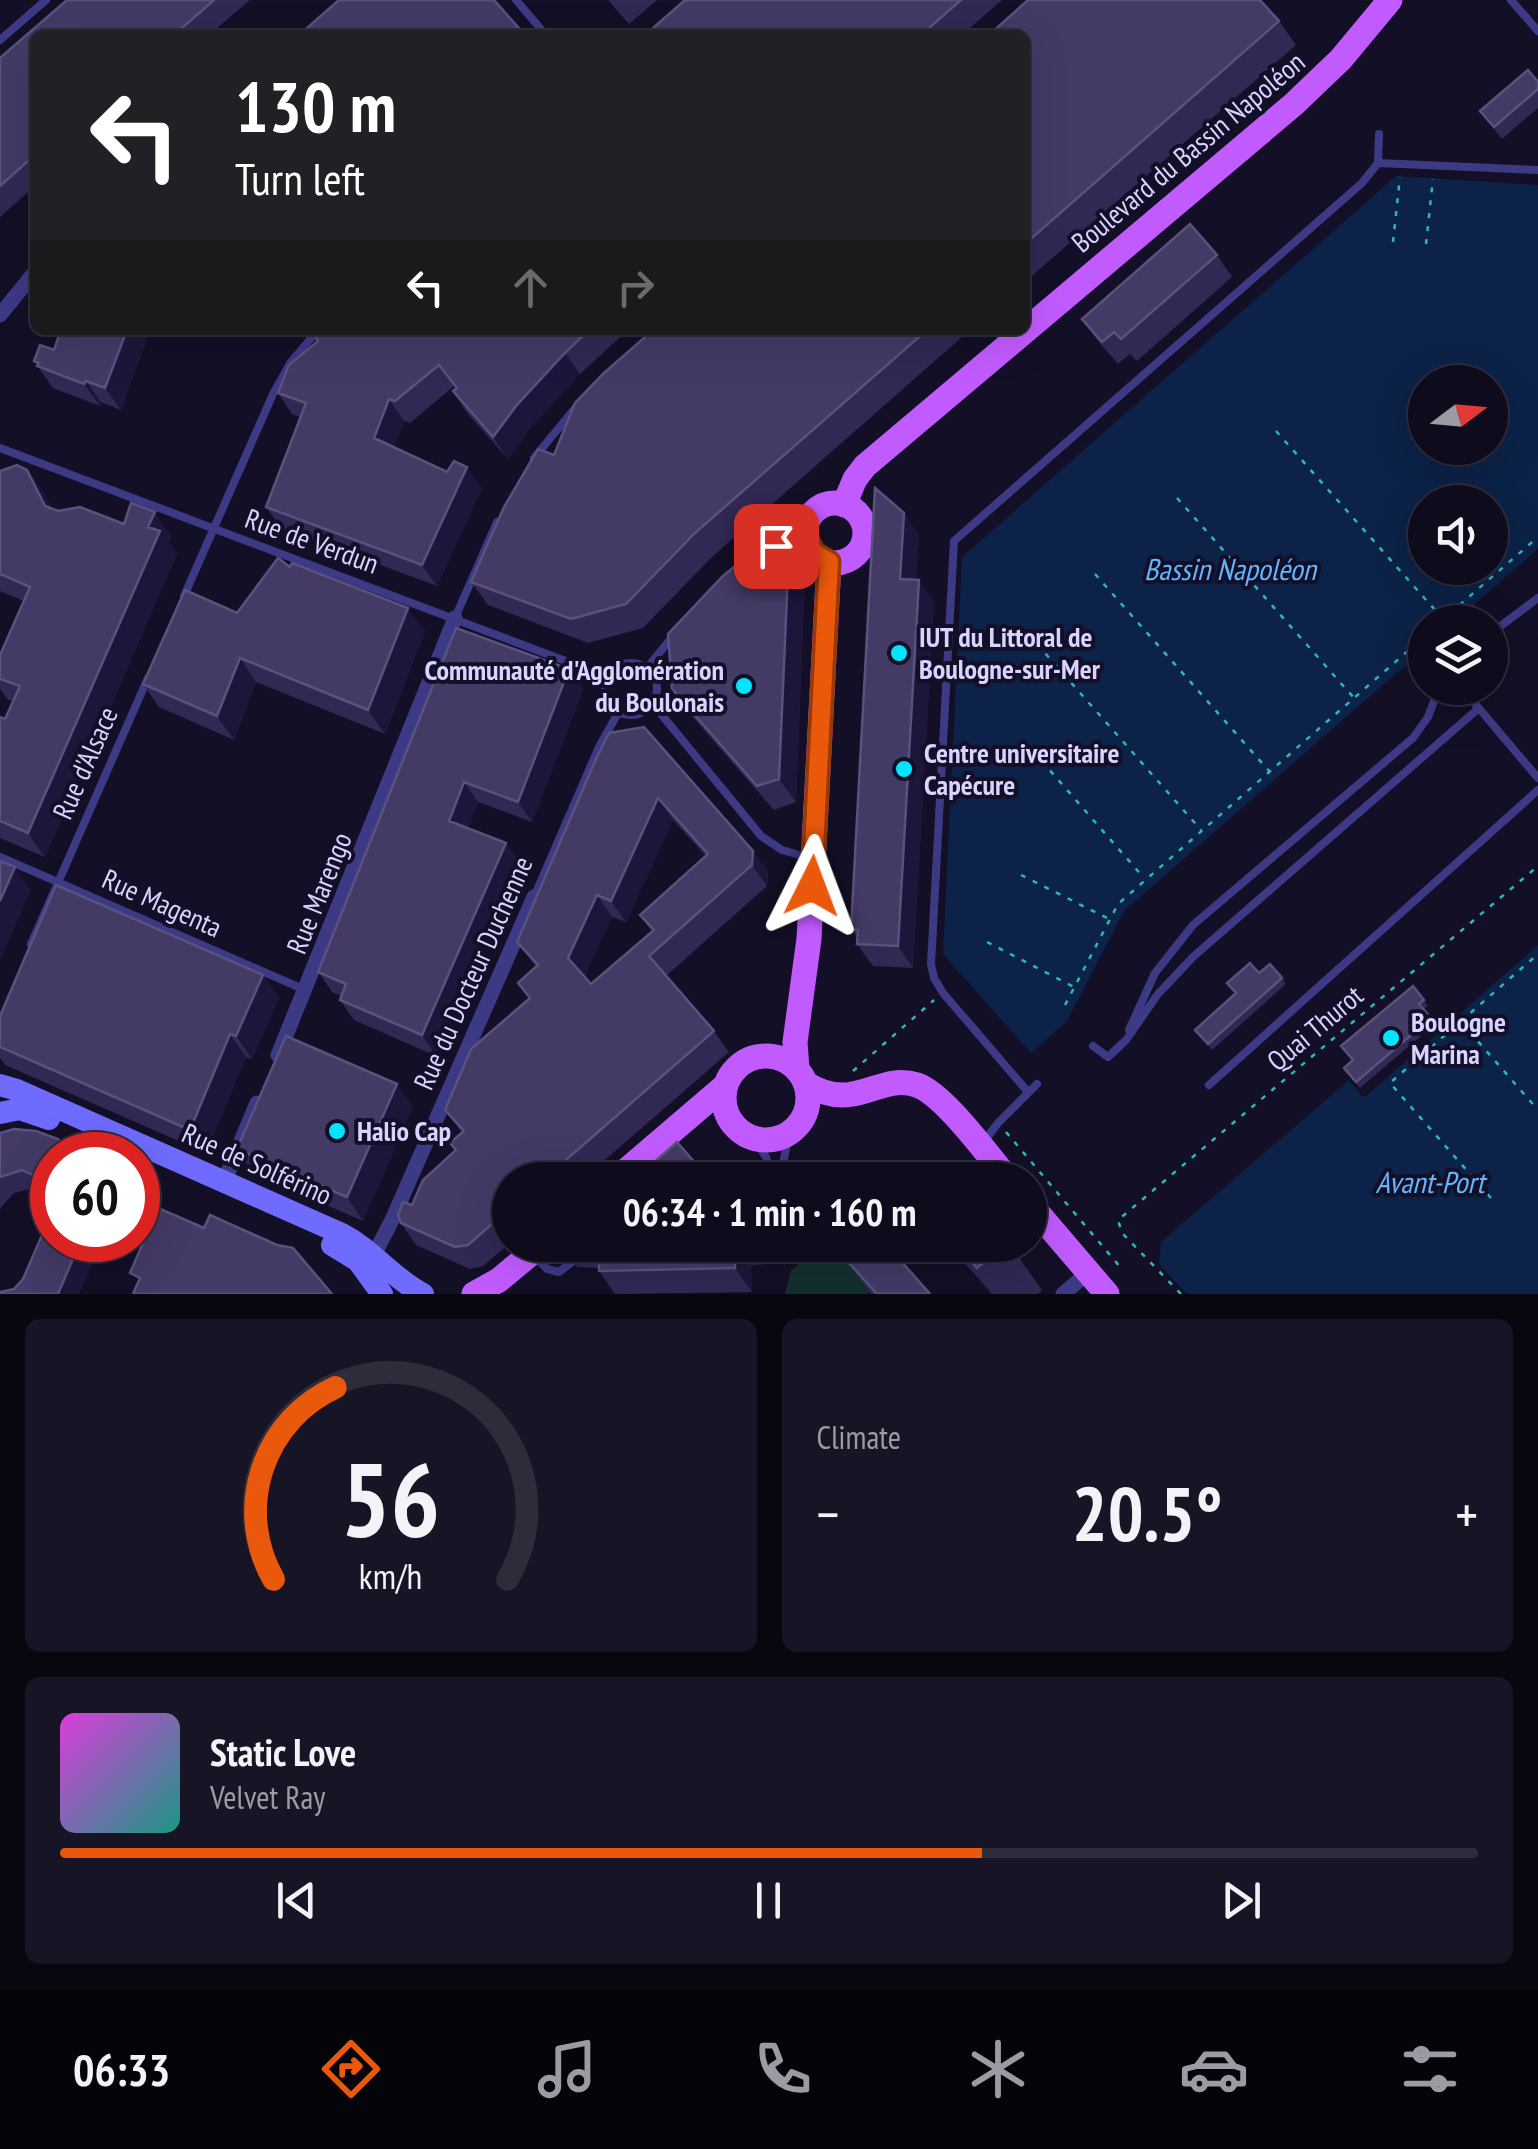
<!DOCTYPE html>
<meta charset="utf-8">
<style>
body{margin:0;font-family:"PT Sans Narrow",sans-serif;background:#171425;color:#f1f3f6;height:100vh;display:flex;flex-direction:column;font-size:38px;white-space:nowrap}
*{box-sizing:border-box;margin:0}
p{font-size:32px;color:#9b9ba3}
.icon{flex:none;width:55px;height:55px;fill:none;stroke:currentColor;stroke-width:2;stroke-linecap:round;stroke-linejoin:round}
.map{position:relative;height:1294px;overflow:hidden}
.details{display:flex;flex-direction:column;gap:25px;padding:25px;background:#08060f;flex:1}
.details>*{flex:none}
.banner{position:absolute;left:30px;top:30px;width:1000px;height:305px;border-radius:15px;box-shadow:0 10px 40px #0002,0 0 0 2px #2e2b3b;background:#202124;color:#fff;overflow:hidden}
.needle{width:65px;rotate:74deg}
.controls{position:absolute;left:1408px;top:365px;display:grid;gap:20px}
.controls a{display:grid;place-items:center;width:100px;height:100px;border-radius:50%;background:#0e0b1c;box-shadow:0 10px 40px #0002,0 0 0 2px #2e2b3b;font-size:50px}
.speed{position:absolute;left:30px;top:1132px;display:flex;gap:20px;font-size:50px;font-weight:700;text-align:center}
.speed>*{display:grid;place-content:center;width:130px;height:130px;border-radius:50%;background:#0e0b1c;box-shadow:0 10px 40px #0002,0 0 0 2px #2e2b3b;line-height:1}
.speed .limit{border:15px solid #d22;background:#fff;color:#111}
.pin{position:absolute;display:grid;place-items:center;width:85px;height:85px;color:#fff;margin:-42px;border-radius:20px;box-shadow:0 5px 15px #0006}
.me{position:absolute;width:110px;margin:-55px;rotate:3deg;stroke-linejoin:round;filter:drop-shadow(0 0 8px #0008)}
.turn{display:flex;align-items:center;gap:35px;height:210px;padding:0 40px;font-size:45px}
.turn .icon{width:130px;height:130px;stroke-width:2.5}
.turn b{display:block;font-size:70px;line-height:85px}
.lanes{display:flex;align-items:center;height:95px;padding:0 40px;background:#0003;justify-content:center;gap:50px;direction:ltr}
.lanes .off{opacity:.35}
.big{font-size:75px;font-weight:700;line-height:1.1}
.details .tile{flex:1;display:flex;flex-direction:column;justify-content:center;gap:15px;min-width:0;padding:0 35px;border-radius:15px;background:#171425}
.details .dial{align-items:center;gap:0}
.dial svg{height:260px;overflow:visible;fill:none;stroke:#2e2b3b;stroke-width:7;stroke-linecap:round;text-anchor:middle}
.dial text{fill:#f1f3f6;stroke:none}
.song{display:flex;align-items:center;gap:30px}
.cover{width:120px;height:120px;border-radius:15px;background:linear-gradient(135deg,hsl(300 70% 55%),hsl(170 70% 35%))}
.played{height:10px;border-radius:5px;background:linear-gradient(90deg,#ea580c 65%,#2e2b3b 65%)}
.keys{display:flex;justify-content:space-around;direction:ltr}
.heat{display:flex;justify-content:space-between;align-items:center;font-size:55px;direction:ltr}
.details .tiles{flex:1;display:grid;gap:25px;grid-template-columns:1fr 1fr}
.tile:last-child{grid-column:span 2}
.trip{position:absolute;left:492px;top:1162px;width:555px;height:100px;border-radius:50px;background:#0e0b1c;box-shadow:0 10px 40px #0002,0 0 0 2px #2e2b3b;font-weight:700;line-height:100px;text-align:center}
.dock{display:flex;height:160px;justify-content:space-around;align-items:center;background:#06040b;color:#9b9ba3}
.dock .icon{width:70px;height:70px}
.dock .current{color:#ea580c}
.dock b{font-size:45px;color:#f1f3f6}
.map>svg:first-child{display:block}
</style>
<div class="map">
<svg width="1538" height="1294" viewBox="0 0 1538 1294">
<rect width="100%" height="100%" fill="#130f26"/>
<path fill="#12302f" d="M 820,1247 L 835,1255 L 897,1267 L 867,1294 L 785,1294 L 791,1271 Z"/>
<path fill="#0c2248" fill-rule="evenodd" d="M 1396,176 L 1538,185 L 1538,549 L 1454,622 L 1425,622 L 1425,648 L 1124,911 L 1067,1021 L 1031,1053 L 943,954 L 962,557 ZM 1425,382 L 1490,382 L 1490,448 L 1425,448 ZM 1425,502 L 1490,502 L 1490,568 L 1425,568 Z
M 1538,945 L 1538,1294 L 1187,1294 L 1159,1264 L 1161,1242 L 1349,1080 L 1362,1096 L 1366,1096 Z"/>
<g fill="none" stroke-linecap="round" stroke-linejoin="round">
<path stroke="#2fb8b0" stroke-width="2.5" stroke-dasharray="5 8" stroke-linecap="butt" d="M 1393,242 L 1400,177
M 1426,244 L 1433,179
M 1276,431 L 1443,619
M 1177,498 L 1354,698
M 1095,574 L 1270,772
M 1440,622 L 1538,537
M 1037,644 L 1201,830
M 1033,751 L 1144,878
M 1021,875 L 1109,919
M 987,942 L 1074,987
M 1065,1005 L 1118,904 L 1425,636
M 1461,1022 L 1538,1110
M 853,1071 L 934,1000
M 1006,1132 L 1121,1268
M 1491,1198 L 1390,1083 L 1538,954
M 1181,1294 L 1122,1233 L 1118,1220 L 1538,866"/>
<path stroke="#3d3a85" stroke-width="8" d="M 516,0 L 546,35
M 1511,0 L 1538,31
M 0,40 L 46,0
M 1378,163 L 1538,170
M 0,448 L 608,677
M 534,458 L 576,407
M 772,547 L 806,537
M 184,596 L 273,394 L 291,362 L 318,330
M 455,618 L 497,522
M 1490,634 L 1538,598
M605 689a26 26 0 1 1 52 0a26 26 0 1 1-52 0Z
M 647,668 L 673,636
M 1450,688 L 1471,699 L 1538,778
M 652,703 L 761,836 L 782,850 L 810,858
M 0,857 L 303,989
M 534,897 L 599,747 L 619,711
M 31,944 L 148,678
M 1129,1030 L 1155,973 L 1193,925 L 1413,738 L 1428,717 L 1439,688
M 1093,1046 L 1108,1057 L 1126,1040 L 1158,994 L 1194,956 L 1479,708
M 1209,1085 L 1538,790
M 1028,1092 L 943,993 L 934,978 L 931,964 L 954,541 L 1362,183 L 1378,163 L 1379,134
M 753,1137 L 766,1157 L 774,1180
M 983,1143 L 998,1123 L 1037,1084
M 789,1180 L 784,1159 L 789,1132
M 828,1245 L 831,1245
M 535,1256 L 547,1269 L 559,1272 L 594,1245"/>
<path stroke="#3d3a85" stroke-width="15" d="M 0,315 L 35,272
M 278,1055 L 455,618
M 224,1182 L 257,1103
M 374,1255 L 392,1220 L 534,897
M 1063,1294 L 1089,1272"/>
<path stroke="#6f6bff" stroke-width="22" d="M 0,1085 L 17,1090 L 342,1234 C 373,1250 392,1278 423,1294
M 0,1113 L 20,1109 L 49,1119
M 332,1245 L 358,1261 L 382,1294"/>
<path stroke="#c25bff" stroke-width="25" d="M805 533a30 30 0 1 1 60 0a30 30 0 1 1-60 0Z
M 844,505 L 855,479 L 865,466 L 1294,104 L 1341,59 L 1390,0
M724 1098a42 42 0 1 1 84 0a42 42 0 1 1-84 0Z
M 797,1069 L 795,1042 L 809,939 L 829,562
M 805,1083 C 856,1115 877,1072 917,1085 C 944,1094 989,1157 1009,1180
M 615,1180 L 726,1085
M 1030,1204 L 1107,1294
M 474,1294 L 499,1280 L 541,1245"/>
</g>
<path fill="#312854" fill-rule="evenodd" d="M 67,0 L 250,0 L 209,35 L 35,35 L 35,186 L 0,217 L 0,58 Z
M 608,0 L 657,0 L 629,24 Z
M 685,0 L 1002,0 L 962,35 L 645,35 Z
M 1279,21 L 1296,45 L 1025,282 L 1025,35 Z
M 1538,82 L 1538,108 L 1502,139 L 1480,111 Z
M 1217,255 L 1232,277 L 1137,361 L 1130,354 L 1118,364 L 1098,341 L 1082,319 Z
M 150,330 L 121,410 L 101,402 L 100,406 L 53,388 L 34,361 L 54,350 Z
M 318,330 L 628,330 L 580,374 L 531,427 L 508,459 L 467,413 L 453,391 L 456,388 L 454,386 L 410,423 L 404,421 L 394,447 L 482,488 L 437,586 L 281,528 L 266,507 L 300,417 L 292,414 L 278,393 L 318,341 Z
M 653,330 L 970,330 L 712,557 L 643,628 L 588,643 L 488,605 L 471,582 L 554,455 Z
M 27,470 L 44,493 L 51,508 L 58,511 L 124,524 L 171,536 L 169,542 L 177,554 L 45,857 L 0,838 L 0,717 L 5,719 L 13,701 L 8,700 L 0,689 L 0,655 L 24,601 L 0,591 L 0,471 Z
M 919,535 L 916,580 L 934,602 L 913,968 L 873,966 L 857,944 L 858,939 L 851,929 Z
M 290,567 L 425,631 L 385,734 L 256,682 L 234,740 L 159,707 L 143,684 L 237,613 Z
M 805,573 L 796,802 L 774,810 L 689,713 L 672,689 Z
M 456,628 L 569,669 L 583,690 L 532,822 L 478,802 L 468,828 L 521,863 L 436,1056 L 354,1020 L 340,1000 L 341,996 L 332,992 L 318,972 Z
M 596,759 L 753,851 L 768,872 L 767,886 L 666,976 L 714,1031 L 729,1052 L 582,1180 L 510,1180 L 510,1243 L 483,1266 L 470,1269 L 416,1245 L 401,1223 L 412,1205 L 456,1151 L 450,1143 L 462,1133 L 445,1110 L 529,999 L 518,983 L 536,967 L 517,942 ZM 673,820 L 706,856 L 640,915 L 652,932 L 591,984 L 584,977 L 612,917 L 626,922 Z
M 1259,973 L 1282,978 L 1286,984 L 1212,1050 L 1195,1030 L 1236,994 L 1227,983 Z
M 263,975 L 279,998 L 252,1059 L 246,1057 L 206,1153 L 5,1065 L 0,1058 L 0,1016 Z
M 1413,986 L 1428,1006 L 1424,1009 L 1435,1024 L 1360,1088 L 1344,1068 L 1353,1060 Z
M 397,1084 L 413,1107 L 363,1221 L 253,1173 L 237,1149 Z
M 0,1133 L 52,1155 L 51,1196 L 34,1188 L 14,1193 L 2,1206 L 0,1210 Z
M 562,1245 L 764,1245 L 772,1256 L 766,1264 L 751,1265 L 752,1292 L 615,1294 L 599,1271 L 599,1268 L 577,1267 Z
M 949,1245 L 1010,1245 L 1042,1290 L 1038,1294 L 992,1294 Z
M 848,1262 L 930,1294 L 871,1294 Z"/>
<path fill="#1d163a" d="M 127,330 L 150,330 L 121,410 L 105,388 Z
M 565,353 L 580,374 L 531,427 L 508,459 L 493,437 L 516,406 Z
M 86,381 L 101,402 L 100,406 L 84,384 Z
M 389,399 L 404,421 L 389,459 L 374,438 Z
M 467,467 L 482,488 L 437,586 L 422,565 Z
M 27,470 L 44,493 L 62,529 L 45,506 Z
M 155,512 L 171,536 L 169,542 L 177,554 L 45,857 L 28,833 Z
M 904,513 L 919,535 L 915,601 L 900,579 Z
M 789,549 L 805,573 L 796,802 L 779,779 Z
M 919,580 L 934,602 L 913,968 L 898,946 Z
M 408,608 L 425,631 L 385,734 L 368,710 Z
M 240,658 L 256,682 L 234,740 L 217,716 Z
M 569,669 L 583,690 L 532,822 L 518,802 Z
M 464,782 L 478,802 L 463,841 L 449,821 Z
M 658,798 L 673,820 L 626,922 L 611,901 Z
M 506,843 L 521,863 L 436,1056 L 422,1035 Z
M 753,851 L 768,872 L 767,886 L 752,865 Z
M 15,867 L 31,890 L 0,960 L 0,901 Z
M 597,895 L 612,917 L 583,980 L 568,958 Z
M 263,975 L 279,998 L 252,1059 L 236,1036 Z
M 230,1034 L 246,1057 L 206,1153 L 190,1130 Z
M 397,1084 L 413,1107 L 363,1221 L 347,1197 Z
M 81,1240 L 100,1240 L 89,1273 L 79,1294 L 58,1294 Z
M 734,1245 L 737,1245 L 751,1265 L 752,1292 L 735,1268 Z
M 753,1245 L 764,1245 L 772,1256 L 766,1264 Z"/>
<path fill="#433a66" stroke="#5a527e" stroke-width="2.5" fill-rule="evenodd" d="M 67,0 L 214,0 L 174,35 L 35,35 L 35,155 L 0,186 L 0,58 Z
M 339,0 L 494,0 L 525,35 L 299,35 Z
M 685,0 L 961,0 L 921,35 L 645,35 Z
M 1028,0 L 1260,0 L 1279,21 L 1025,244 L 1025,35 L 989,35 Z
M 1528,70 L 1538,82 L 1538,89 L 1494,127 L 1480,111 Z
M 1190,224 L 1217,255 L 1121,339 L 1114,332 L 1102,342 L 1082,319 Z
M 61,330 L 127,330 L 105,388 L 86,381 L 84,384 L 37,366 L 39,363 L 34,361 L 40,345 L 54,350 Z
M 318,330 L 589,330 L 565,353 L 516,406 L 493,437 L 453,391 L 457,388 L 439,365 L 395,401 L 389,399 L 374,438 L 447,472 L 454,461 L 467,467 L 422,565 L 266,507 L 306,403 L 278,393 L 289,365 L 318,341 L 313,334 Z
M 653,330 L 927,330 L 695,533 L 626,604 L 571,619 L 471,582 L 504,507 L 538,449 L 554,455 L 575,403 L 604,373 Z
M 17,465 L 27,470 L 45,506 L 58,511 L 80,507 L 124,524 L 131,503 L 155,512 L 148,527 L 160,531 L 28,833 L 0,821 L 0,717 L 5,719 L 20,686 L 0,679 L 0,655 L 30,587 L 0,574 L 0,471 Z
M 875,488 L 904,513 L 900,579 L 919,580 L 898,946 L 857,944 L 858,930 L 851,929 Z
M 768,539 L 789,549 L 779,779 L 757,786 L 672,689 L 668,634 L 723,576 Z
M 278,558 L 290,567 L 292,563 L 408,608 L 368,710 L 240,658 L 217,716 L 143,684 L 185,590 L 237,613 Z
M 456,628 L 569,669 L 518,802 L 464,782 L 449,821 L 506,843 L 422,1035 L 340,1000 L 346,984 L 318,972 Z
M 644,727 L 753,851 L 752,865 L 649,956 L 714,1031 L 543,1180 L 510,1180 L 510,1208 L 468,1245 L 455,1247 L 401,1223 L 398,1215 L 403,1202 L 412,1205 L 423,1180 L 456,1150 L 450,1143 L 464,1131 L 445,1110 L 471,1049 L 530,998 L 518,983 L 538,965 L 517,942 L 596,759 L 609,733 ZM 658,798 L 708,854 L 640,915 L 654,930 L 591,984 L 568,958 L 597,895 L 611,901 Z
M 0,861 L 15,867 L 0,901 Z
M 56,885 L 263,975 L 236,1036 L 230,1034 L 190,1130 L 0,1047 L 0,1016 Z
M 1250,963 L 1259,973 L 1270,964 L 1282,978 L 1208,1044 L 1195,1030 L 1236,993 L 1227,983 Z
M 1413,986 L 1424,1000 L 1419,1004 L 1431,1018 L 1356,1082 L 1344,1068 L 1353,1060 L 1341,1046 Z
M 286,1036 L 397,1084 L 347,1197 L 237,1149 Z
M 14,1129 L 36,1131 L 58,1139 L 75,1155 L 52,1155 L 52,1198 L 44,1180 L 22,1170 L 0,1177 L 0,1133 Z
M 677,1142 L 710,1180 L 634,1180 Z
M 946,1170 L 954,1180 L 934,1180 Z
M 52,1202 L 52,1240 L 81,1240 L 58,1294 L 0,1294 L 0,1292 L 14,1289 L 23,1279 L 49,1219 Z
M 158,1208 L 204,1228 L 210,1215 L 277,1245 L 293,1248 L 332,1294 L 133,1294 L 140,1278 L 130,1273 Z
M 599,1245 L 734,1245 L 735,1268 L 599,1271 Z
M 867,1245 L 887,1245 L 930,1294 L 877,1294 L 848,1262 Z
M 958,1245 L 1003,1245 L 977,1268 Z"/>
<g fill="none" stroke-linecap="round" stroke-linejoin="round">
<defs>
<path id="route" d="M 776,546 L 806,537 L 814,553 L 829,562 L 812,886"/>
</defs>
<use href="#route" stroke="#983908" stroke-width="25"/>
<use href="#route" stroke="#ea580c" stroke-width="18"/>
</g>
<g fill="#00e5ff" stroke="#130f26" stroke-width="4">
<circle cx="899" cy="653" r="10"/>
<circle cx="744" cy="686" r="10"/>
<circle cx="904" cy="769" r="10"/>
<circle cx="1391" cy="1038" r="10"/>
<circle cx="337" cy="1131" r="10"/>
</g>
<g text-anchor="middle" stroke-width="8" stroke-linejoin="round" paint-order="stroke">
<g font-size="28" fill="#d9d4ff" stroke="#130f26">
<text transform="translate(1188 152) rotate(-40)" y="10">Boulevard du Bassin Napoléon</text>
<text transform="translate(312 541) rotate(20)" y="10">Rue de Verdun</text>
<text transform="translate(85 763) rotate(-66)" y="10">Rue d'Alsace</text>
<text transform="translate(319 893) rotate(-68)" y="10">Rue Marengo</text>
<text transform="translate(162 903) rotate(24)" y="10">Rue Magenta</text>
<text transform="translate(473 973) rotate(-66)" y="10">Rue du Docteur Duchenne</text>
<text transform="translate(1315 1028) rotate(-40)" y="10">Quai Thurot</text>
<text transform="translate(257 1164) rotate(24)" y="10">Rue de Solférino</text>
</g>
<g font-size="28" font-weight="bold" fill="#d9d4ff" stroke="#130f26" text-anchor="start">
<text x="919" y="647">IUT du Littoral de<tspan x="919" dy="32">Boulogne-sur-Mer</tspan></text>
<text x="724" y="680" text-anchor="end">Communauté d'Agglomération<tspan x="724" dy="32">du Boulonais</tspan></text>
<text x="924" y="763">Centre universitaire<tspan x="924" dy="32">Capécure</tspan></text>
<text x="1411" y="1032">Boulogne<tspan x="1411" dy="32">Marina</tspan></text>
<text x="357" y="1141">Halio Cap</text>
</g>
<g font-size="30" font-style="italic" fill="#62b6ff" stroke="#130f26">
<text x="1230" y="580">Bassin Napoléon</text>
<text x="1430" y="1193">Avant-Port</text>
</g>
</g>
</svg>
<div class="controls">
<a><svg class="needle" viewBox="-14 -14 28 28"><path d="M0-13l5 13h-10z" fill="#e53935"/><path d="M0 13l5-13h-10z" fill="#9b9ba3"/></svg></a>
<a><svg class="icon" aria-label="sound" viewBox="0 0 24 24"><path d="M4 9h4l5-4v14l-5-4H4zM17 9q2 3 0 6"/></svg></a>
<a><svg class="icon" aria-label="layers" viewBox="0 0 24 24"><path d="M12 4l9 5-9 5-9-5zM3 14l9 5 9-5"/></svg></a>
</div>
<div class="speed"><div class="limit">60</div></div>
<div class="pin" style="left:776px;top:546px;background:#d93025"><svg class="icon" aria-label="arrive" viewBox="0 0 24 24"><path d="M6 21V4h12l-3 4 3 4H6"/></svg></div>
<svg class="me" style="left:812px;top:886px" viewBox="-20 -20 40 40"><path d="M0-17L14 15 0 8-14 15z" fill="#ea580c" stroke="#fff" stroke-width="4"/></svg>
<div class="trip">06:34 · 1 min · 160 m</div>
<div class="banner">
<div class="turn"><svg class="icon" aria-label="left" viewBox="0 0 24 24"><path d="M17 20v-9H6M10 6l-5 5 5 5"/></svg><div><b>130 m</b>Turn left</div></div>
<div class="lanes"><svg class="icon" aria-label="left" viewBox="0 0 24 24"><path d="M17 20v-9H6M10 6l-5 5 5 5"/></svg><svg class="icon off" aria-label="ahead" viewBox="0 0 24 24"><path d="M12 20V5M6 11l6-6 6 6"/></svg><svg class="icon off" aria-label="right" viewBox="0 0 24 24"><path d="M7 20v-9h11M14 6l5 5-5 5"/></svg></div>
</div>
</div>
<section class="details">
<div class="tiles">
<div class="tile dial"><svg viewBox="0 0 100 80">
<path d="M14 69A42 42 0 1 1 86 69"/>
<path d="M14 69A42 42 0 0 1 33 10" stroke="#ea580c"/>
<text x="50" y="56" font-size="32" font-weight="700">56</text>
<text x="50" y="72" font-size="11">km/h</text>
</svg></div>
<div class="tile"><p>Climate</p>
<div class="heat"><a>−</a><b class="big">20.5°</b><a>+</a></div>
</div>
<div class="tile">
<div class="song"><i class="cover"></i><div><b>Static Love</b><p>Velvet Ray</p></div></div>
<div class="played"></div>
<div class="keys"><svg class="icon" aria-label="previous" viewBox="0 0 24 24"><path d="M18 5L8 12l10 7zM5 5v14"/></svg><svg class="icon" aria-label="pause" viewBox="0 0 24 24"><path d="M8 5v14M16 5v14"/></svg><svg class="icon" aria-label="next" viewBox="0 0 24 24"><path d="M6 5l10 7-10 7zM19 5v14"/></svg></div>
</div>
</div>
</section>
<nav class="dock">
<b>06:33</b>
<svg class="icon current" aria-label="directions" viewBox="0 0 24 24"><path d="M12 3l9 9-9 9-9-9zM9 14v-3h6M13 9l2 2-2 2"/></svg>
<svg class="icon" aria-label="music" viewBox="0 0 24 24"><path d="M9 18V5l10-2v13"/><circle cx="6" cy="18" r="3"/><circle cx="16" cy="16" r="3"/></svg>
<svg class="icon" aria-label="phone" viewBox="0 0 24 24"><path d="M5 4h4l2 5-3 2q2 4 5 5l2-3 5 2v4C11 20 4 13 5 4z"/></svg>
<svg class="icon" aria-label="climate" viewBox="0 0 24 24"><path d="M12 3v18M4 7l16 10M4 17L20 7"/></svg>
<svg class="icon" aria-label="car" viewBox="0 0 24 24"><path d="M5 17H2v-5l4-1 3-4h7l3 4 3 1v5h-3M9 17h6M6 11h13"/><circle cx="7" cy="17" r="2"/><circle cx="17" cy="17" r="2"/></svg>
<svg class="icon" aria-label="filters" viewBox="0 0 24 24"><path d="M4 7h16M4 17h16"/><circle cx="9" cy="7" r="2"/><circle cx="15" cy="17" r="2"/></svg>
</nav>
